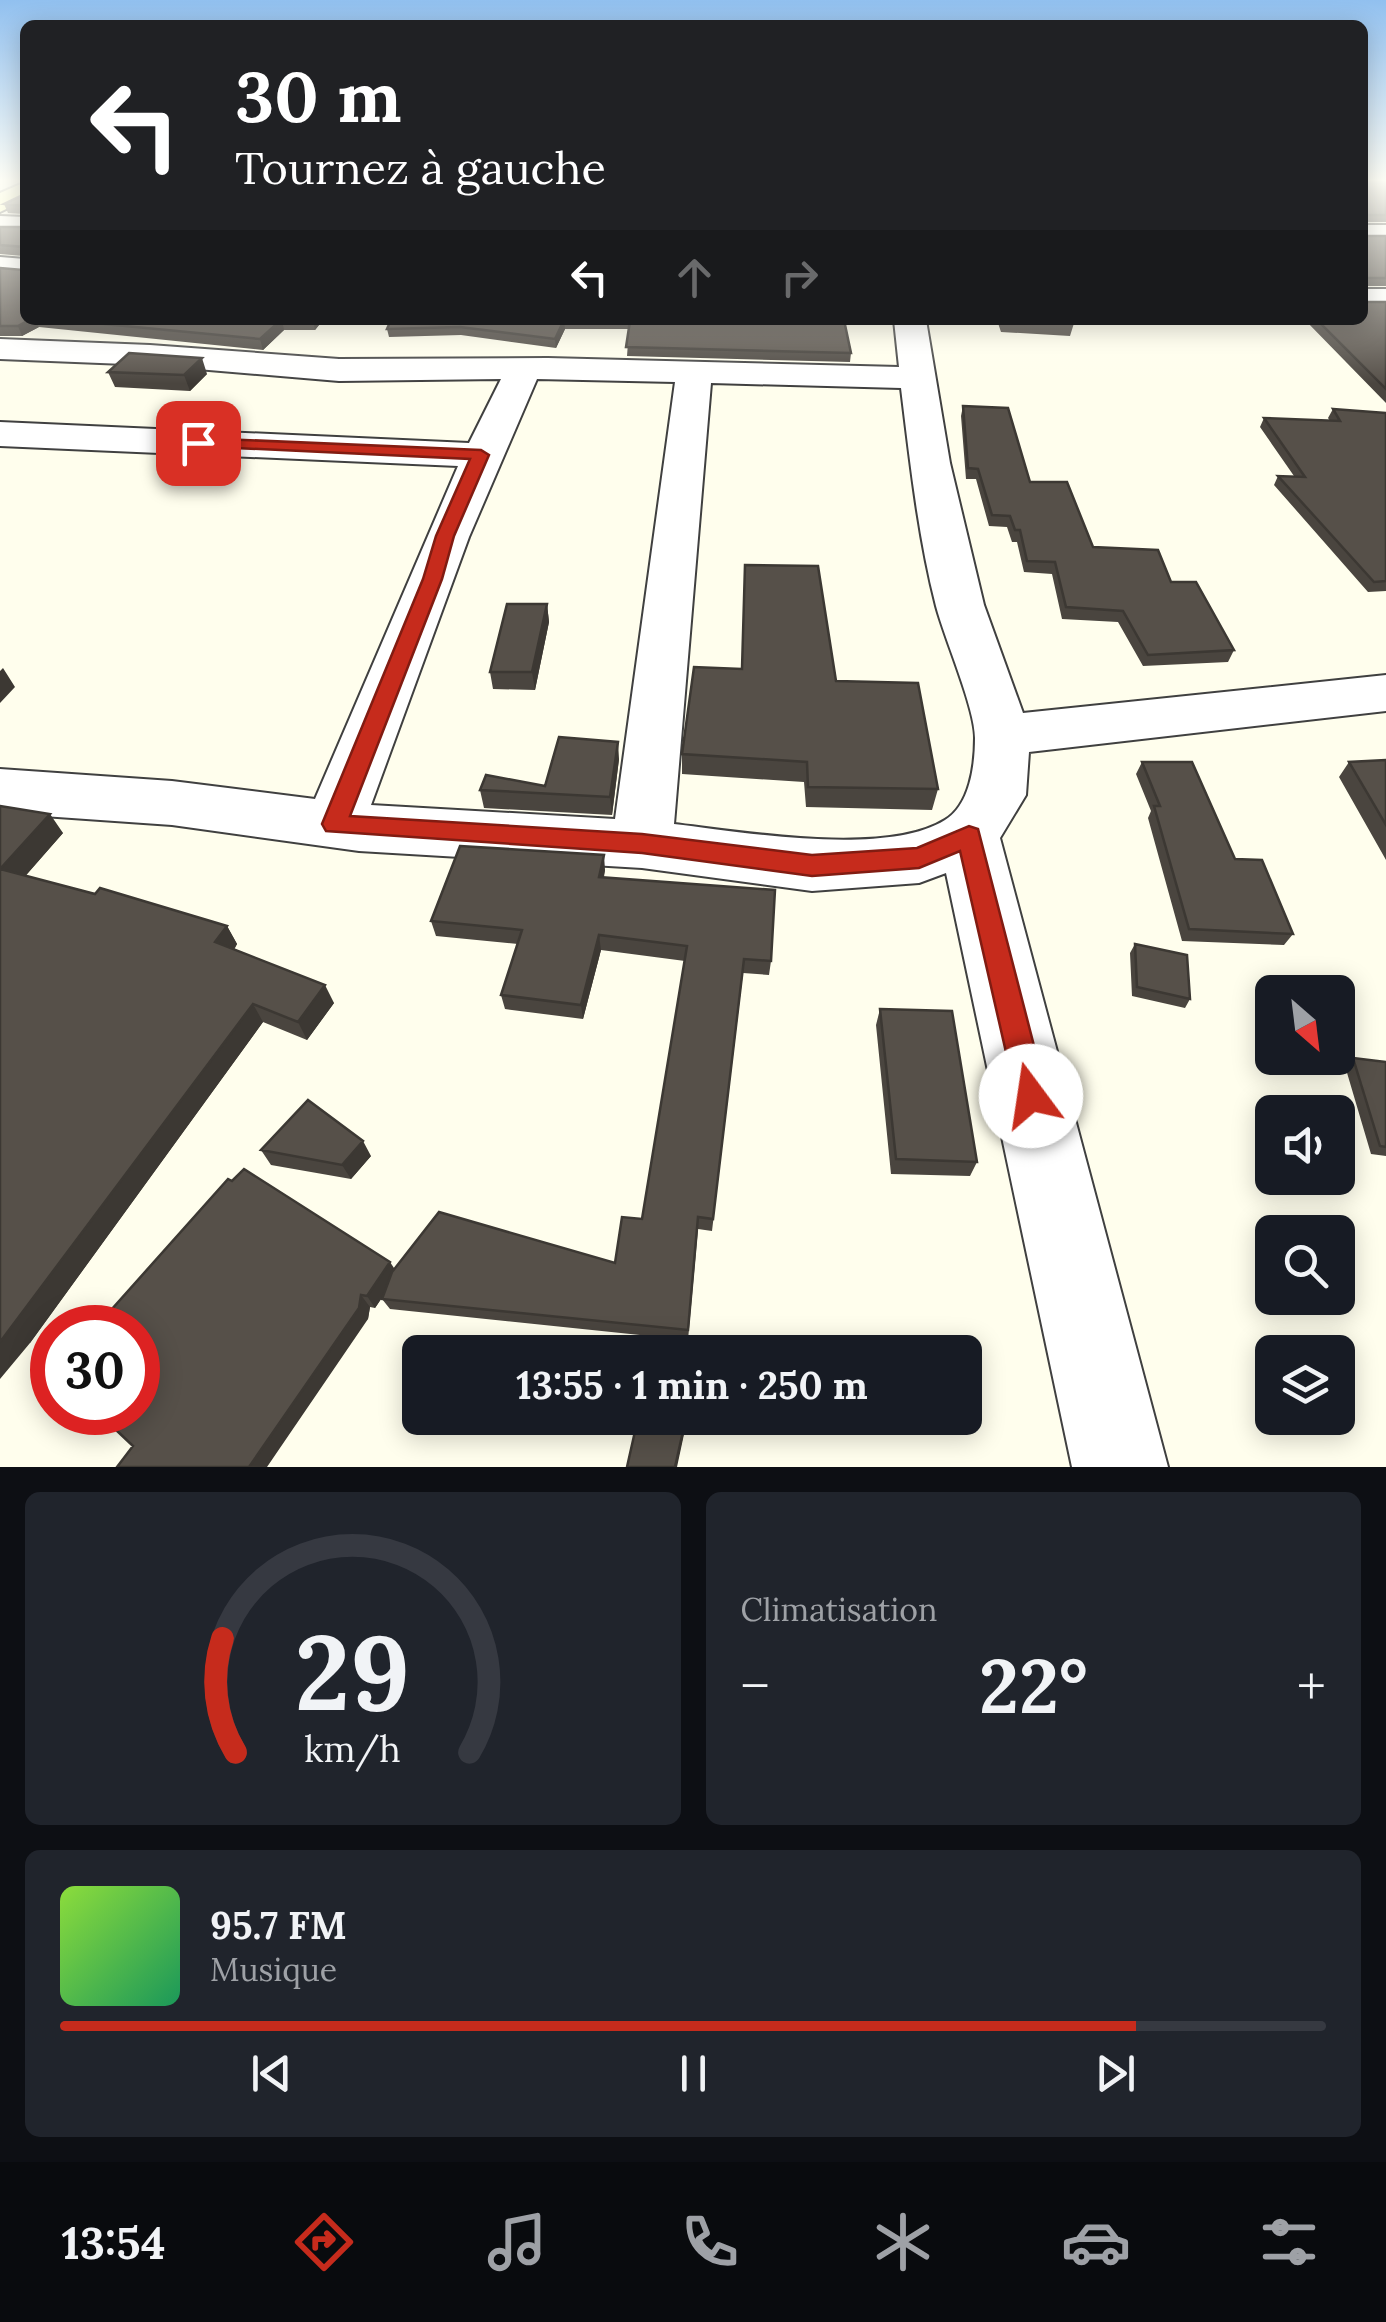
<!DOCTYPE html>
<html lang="fr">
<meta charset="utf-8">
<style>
body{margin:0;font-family:Lora,serif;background:#20242c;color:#f1f3f6;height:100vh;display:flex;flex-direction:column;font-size:38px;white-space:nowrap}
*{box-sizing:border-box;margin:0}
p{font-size:32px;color:#9ea1a6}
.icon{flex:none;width:55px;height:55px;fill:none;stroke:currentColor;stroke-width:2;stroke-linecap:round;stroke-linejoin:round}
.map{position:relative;height:1467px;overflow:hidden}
.side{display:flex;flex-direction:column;gap:25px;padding:25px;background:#0d0f14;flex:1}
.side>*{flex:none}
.guide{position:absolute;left:20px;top:20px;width:1348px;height:305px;border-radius:15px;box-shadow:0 5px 25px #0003;background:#202124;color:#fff;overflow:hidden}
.needle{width:65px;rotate:152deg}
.fabs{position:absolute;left:1255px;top:975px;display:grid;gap:20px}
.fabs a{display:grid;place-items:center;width:100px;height:100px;border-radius:15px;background:#171b24;box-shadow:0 5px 25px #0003;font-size:50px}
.speed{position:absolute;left:30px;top:1305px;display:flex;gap:20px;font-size:50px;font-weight:700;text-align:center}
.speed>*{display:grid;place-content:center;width:130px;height:130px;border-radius:50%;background:#171b24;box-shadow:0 5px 25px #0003;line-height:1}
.speed .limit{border:15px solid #d22;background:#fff;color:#111}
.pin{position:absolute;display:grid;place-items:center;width:85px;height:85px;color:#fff;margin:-42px;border-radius:20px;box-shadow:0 5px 15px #0006}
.me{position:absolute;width:110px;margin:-55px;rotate:346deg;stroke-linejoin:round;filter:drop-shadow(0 0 8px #0008)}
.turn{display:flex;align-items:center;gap:35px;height:210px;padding:0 50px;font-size:45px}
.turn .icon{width:130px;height:130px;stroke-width:2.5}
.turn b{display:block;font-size:70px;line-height:85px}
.lanes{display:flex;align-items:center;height:95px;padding:0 50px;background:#0003;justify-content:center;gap:50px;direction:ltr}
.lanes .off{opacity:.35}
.big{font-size:75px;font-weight:700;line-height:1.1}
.side .card{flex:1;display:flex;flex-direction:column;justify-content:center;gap:15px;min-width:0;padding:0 35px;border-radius:15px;background:#20242c}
.side .dial{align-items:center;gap:0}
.dial svg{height:260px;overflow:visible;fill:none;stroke:#363941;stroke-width:7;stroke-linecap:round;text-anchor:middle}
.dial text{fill:#f1f3f6;stroke:none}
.song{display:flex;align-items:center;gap:30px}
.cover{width:120px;height:120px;border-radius:15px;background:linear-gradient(135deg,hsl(90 70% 55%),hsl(150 70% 35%))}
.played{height:10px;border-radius:5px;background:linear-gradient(90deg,#c62b1c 85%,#363941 85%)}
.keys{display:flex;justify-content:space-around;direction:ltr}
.heat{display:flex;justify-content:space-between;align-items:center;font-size:55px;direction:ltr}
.side .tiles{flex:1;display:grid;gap:25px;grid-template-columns:1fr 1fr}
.card:last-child{grid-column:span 2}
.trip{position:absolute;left:402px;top:1335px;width:580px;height:100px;border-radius:15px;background:#171b24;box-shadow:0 5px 25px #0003;font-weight:700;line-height:100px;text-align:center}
.menu{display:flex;height:160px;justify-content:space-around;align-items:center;background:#090b0e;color:#9ea1a6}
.menu .icon{width:70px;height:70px}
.menu .on{color:#c62b1c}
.menu b{font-size:45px;color:#f1f3f6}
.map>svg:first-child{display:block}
</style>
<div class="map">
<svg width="1386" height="1467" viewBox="0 0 1386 1467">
<rect width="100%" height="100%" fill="#fffeed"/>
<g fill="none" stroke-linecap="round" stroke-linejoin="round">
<defs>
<path id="street" d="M 0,216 L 25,217 L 25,233 L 0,232 Z
M 1362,225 L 1386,225 L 1386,241 L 1362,241 Z
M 0,257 L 25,259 L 25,277 L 0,275 Z
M 1362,289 L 1386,289 L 1386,307 L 1362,307 Z
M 894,320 L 926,320 L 950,463 L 984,605 L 1023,713 L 1386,675 L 1386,711 L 1029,752 L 1026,795 L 1000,838 L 1168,1467 L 1072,1467 L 946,873 L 919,883 L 812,891 L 642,868 L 359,851 L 172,825 L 0,813 L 0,769 L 172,781 L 315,799 L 458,466 L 0,446 L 0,422 L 469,443 L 501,379 L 339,381 L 150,365 L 0,359 L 0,339 L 150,345 L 339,359 L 548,358 L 899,367 ZM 537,379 L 675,382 L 615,819 L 371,805 L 469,537 ZM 711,383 L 901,388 C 910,461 918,536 936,606 C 945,640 975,708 975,738 C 975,765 970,805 945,820 C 886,857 742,832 674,824 Z"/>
<path id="secondary" d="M 25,182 L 25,200 L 0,212 L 0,193 Z"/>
</defs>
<use href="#street" stroke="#404040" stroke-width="4"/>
<use href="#secondary" stroke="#2f2f2f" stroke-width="4"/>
<use href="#street" fill="#fff" fill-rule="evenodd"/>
<use href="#secondary" fill="#fdffa8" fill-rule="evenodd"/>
</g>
<path fill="#4a453f" d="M 1362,179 L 1386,179 L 1386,222 L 1363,222 L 1363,236 L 1386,236 L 1386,286 L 1363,286 L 1363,302 L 1386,302 L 1386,403 L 1305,320 L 1362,320 Z
M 25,189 L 25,320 L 323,320 L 315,330 L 284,330 L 263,350 L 39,327 L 22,336 L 0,336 L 0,268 L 23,270 L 23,256 L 0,254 L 0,227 L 24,227 L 24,214 L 8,213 L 4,204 L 23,195 Z
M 391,320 L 844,320 L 851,353 L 850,362 L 627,356 L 629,329 L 565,329 L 556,348 L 461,335 L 389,337 L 387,329 Z
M 997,320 L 1075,320 L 1070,336 L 1001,332 Z
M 108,372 L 207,374 L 190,391 L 115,387 Z
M 963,406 L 1030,482 L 1093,547 L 1171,582 L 1234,650 L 1228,662 L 1143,666 L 1118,622 L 1062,619 L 1052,574 L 1024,572 L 1017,542 L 1012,542 L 1007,527 L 989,526 L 976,479 L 966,479 L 961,416 Z
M 1333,409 L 1386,413 L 1386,591 L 1368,592 L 1274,485 L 1278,476 L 1294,476 L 1260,427 L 1264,418 L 1330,421 L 1328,418 Z
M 547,604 L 549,622 L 535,690 L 493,689 L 490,672 Z
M 836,681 L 938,789 L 932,810 L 806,807 L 804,782 L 682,774 L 682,754 Z
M 619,759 L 612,815 L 484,808 L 480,790 L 545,786 Z
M 1386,760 L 1386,860 L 1339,777 L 1349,762 Z
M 1142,762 L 1235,859 L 1293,934 L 1284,945 L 1182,941 L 1148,818 L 1151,811 L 1136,774 Z
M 0,806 L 63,833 L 25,876 L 227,926 L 237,944 L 234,950 L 334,1003 L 307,1040 L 263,1022 L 30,1343 Z
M 605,870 L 604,877 L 771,961 L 769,975 L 743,973 L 712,1231 L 698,1229 L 688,1340 L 390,1309 L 382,1299 L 383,1296 L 375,1308 L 370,1307 L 368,1319 L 117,1467 L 395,1269 L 615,1263 L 642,1219 L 685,961 L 601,950 L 583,1019 L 505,1009 L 501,995 L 518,944 L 436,936 L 431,921 Z
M 1135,944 L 1190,999 L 1185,1008 L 1132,996 L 1130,953 Z
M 880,1009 L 977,1162 L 970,1176 L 891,1174 L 876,1025 Z
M 1353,1058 L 1386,1062 L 1386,1156 L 1371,1154 L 1345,1066 Z
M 261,1150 L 371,1156 L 351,1179 L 271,1165 Z"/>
<path fill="#3c3833" d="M 29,320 L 35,320 L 39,327 L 22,336 L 18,326 Z
M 282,320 L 284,330 L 263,350 L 260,339 Z
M 313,320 L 323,320 L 315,330 Z
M 564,320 L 565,329 L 556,348 L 555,339 Z
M 202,358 L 207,374 L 190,391 L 184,375 Z
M 547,604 L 549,622 L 535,690 L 532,672 Z
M 3,668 L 15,687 L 0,703 L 0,671 Z
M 618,742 L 619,759 L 612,815 L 610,797 Z
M 50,814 L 63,833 L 15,888 L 0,869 Z
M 604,855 L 605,870 L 600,892 L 599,877 Z
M 227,926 L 237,944 L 226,961 L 215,942 Z
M 599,935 L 601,950 L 583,1019 L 581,1005 Z
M 325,985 L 334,1003 L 307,1040 L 298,1022 Z
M 253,1004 L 263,1022 L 30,1343 L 0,1379 L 0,1342 Z
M 363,1141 L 371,1156 L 351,1179 L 342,1165 Z
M 390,1262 L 398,1274 L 375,1308 L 367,1296 Z
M 361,1295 L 370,1307 L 368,1319 L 267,1467 L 249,1467 Z
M 686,1418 L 686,1425 L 677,1467 L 675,1467 Z"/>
<path fill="#565049" stroke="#3c3833" stroke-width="2.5" d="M 1362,179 L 1386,179 L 1386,215 L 1363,215 L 1363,236 L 1386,236 L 1386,278 L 1363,278 L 1363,302 L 1386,302 L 1386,389 L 1317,320 L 1362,320 Z
M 25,189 L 25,320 L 29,320 L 18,326 L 0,326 L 0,268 L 23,270 L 24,247 L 0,245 L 0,227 L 24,227 L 24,206 L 4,204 L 23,195 Z
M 62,320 L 281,320 L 260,339 Z
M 391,320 L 844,320 L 851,353 L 626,347 L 630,321 L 564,320 L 555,339 L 460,327 L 387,329 Z
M 129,353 L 202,358 L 184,375 L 108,372 Z
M 963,406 L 1008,408 L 1030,482 L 1067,482 L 1093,547 L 1158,550 L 1171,582 L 1196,582 L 1234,650 L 1148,655 L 1123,611 L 1066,607 L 1055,562 L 1027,561 L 1020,530 L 1015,530 L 1010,516 L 992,515 L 978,469 L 968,468 Z
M 1333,409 L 1386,413 L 1386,581 L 1374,582 L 1278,476 L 1305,477 L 1264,418 L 1340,421 Z
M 745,565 L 818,566 L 836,681 L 918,683 L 938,789 L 808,787 L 807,762 L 682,754 L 694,667 L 742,669 Z
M 507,604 L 547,604 L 532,672 L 490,672 Z
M 559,737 L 618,742 L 610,797 L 480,790 L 486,775 L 545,786 Z
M 1386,760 L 1386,825 L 1349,762 Z
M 1142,762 L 1192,762 L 1235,859 L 1262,860 L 1293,934 L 1189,929 L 1154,806 L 1160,806 Z
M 0,806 L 50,814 L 0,869 L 95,894 L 100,888 L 227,926 L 215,942 L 325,985 L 298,1022 L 253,1004 L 0,1342 Z
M 460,846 L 604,855 L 599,877 L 775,890 L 771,961 L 744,959 L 713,1219 L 698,1217 L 688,1330 L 382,1299 L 392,1272 L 439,1212 L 615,1263 L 622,1217 L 642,1219 L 687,946 L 599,935 L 581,1005 L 501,995 L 522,930 L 431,921 Z
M 1135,944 L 1187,955 L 1190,999 L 1137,987 Z
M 880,1009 L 952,1011 L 977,1162 L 896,1159 Z
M 1353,1058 L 1386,1062 L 1386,1147 L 1380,1146 Z
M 308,1100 L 363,1141 L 342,1165 L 261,1150 Z
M 244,1169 L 390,1262 L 367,1296 L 361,1295 L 359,1308 L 249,1467 L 117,1467 L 133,1446 L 97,1412 L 138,1412 L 138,1328 L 95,1328 L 228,1179 L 232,1181 Z
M 638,1418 L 686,1418 L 675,1467 L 627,1467 Z"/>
<linearGradient id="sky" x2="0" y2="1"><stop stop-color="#91c0ef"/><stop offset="0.47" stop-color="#fffff7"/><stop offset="1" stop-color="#fffff7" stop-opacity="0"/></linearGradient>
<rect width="1386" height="384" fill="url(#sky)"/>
<path fill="#c62b1c" stroke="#811c12" stroke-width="2.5" d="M 198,438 L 481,450 L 489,455 L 454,536 L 442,579 L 350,816 L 642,834 L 812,855 L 917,848 L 969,826 L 978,829 L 1047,1096 L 1042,1106 L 1031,1110 L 1020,1106 L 1016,1096 L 960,851 L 919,868 L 812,876 L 642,853 L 326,831 L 322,824 L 423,579 L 436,536 L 470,459 L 193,446 L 190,443 Z"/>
</svg>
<div class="fabs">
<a><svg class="needle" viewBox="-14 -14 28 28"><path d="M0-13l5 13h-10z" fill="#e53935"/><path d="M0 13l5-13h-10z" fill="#9ea1a6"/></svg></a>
<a><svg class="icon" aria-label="sound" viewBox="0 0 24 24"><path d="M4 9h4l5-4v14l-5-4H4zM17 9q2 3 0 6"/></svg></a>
<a><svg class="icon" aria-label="search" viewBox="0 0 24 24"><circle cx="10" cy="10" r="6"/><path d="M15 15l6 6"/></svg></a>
<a><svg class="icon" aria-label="layers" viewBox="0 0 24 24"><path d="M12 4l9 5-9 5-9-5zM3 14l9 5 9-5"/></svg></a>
</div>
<div class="speed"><div class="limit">30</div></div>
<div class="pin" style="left:198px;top:443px;background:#d93025"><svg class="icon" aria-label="arrive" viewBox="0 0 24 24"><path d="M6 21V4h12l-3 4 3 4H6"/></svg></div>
<svg class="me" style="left:1031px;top:1096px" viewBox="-20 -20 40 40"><circle r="19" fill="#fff"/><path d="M0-13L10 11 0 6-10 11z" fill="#c62b1c"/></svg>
<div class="trip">13:55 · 1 min · 250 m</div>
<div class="guide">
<div class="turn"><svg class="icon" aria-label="left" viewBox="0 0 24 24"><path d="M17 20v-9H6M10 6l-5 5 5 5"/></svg><div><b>30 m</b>Tournez à gauche</div></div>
<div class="lanes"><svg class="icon" aria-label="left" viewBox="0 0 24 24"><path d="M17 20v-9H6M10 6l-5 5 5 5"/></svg><svg class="icon off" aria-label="ahead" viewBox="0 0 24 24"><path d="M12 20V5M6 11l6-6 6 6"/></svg><svg class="icon off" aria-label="right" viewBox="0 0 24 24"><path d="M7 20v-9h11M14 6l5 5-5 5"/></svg></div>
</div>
</div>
<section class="side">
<div class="tiles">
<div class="card dial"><svg viewBox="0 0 100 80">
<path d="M14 69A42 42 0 1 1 86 69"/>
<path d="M14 69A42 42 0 0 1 10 34" stroke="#c62b1c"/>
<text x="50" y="56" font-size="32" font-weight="700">29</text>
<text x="50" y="72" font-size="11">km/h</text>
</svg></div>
<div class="card"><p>Climatisation</p>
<div class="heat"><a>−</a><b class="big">22°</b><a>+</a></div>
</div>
<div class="card">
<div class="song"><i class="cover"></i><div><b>95.7 FM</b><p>Musique</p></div></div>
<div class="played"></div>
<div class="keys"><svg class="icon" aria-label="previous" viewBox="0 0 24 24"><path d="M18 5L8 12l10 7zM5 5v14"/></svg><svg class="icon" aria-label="pause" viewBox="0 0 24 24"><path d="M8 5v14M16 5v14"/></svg><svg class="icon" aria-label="next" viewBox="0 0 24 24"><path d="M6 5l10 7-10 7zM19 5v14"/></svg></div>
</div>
</div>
</section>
<nav class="menu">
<b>13:54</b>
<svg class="icon on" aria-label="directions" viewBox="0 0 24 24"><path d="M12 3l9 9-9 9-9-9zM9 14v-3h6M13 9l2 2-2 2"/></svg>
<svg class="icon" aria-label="music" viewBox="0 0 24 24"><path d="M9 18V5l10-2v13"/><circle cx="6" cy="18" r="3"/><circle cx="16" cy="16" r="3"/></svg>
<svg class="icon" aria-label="phone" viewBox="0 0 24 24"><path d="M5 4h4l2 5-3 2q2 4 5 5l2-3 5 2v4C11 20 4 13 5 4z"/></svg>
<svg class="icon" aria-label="climate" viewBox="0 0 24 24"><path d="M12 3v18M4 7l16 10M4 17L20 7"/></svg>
<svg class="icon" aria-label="car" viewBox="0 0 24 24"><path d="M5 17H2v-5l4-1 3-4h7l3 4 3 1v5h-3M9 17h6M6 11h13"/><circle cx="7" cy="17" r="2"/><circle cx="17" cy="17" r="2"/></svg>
<svg class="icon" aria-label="filters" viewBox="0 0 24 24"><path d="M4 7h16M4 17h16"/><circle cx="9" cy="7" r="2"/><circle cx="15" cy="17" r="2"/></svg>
</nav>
